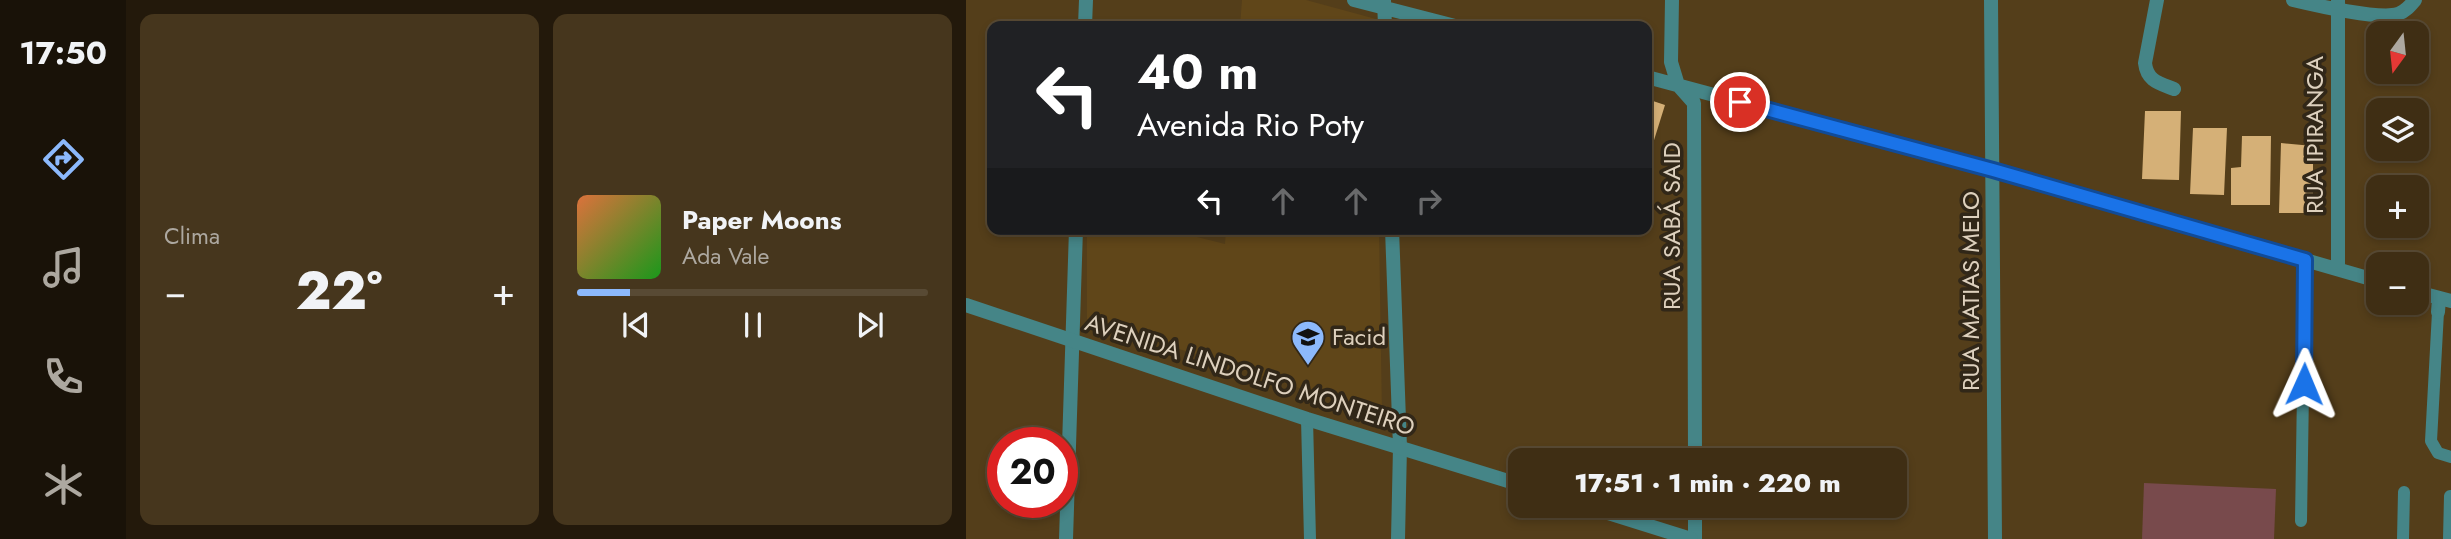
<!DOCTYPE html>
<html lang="pt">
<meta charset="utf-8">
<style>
body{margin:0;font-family:Jost,sans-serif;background:#46361d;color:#f1f3f6;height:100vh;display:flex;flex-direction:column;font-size:26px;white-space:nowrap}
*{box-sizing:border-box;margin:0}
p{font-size:23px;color:#ada8a0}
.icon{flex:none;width:38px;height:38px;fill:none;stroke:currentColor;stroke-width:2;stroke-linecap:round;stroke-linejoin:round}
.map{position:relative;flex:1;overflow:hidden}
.panel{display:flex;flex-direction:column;gap:14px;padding:14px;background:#23190b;width:840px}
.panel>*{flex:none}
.hud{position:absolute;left:21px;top:21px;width:665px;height:214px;border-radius:14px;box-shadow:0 4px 10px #0003,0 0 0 2px #584a34;background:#202124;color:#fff;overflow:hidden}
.needle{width:46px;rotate:195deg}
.tools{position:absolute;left:1400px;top:21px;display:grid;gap:14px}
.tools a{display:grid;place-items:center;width:63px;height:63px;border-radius:14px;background:#3f2e14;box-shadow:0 4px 10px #0003,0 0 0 2px #584a34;font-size:35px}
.speed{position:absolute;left:21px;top:427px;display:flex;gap:14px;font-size:35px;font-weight:700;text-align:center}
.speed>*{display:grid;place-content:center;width:91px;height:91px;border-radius:50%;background:#3f2e14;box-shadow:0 4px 10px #0003,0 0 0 2px #584a34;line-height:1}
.speed .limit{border:10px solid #d22;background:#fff;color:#111}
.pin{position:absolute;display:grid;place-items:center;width:60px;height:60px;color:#fff;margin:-30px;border:4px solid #fff;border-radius:50%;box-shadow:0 2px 7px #0007}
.me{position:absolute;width:77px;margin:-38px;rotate:1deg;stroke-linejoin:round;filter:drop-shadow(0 0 5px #0008)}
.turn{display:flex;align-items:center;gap:24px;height:147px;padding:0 35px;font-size:32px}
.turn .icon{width:91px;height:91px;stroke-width:2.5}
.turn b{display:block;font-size:49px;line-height:60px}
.lanes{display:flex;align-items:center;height:66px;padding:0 35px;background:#0003;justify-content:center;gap:35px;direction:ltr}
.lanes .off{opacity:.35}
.big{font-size:52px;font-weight:800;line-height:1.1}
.panel .widget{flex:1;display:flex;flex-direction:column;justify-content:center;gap:10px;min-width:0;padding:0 24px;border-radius:14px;background:#46361d}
.song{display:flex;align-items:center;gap:21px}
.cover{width:84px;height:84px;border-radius:10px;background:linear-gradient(135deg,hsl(20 70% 55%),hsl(120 70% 35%))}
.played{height:7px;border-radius:4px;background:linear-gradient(90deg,#8cb9fc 15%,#584a34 15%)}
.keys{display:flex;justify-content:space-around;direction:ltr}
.heat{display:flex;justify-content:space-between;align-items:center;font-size:38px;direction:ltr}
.panel .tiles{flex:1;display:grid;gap:14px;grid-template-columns:repeat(2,1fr)}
.trip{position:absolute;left:542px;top:448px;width:399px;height:70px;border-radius:14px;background:#3f2e14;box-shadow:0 4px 10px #0003,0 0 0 2px #584a34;font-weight:800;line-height:70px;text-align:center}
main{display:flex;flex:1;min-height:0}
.dock{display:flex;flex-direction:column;width:126px;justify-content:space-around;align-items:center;background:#191208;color:#ada8a0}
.dock .icon{width:49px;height:49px}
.dock .current{color:#8cb9fc}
.dock b{font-size:32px;color:#f1f3f6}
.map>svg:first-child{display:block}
</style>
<main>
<nav class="dock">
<b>17:50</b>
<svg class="icon current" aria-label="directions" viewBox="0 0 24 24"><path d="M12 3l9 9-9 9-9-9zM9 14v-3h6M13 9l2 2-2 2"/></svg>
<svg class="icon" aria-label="music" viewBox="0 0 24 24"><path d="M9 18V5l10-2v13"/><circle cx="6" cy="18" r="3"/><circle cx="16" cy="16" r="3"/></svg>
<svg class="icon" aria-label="phone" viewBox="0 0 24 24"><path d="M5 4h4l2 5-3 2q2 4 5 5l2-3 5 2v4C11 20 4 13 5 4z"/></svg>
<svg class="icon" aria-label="climate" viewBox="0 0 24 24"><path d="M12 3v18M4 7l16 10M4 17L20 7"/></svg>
</nav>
<section class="panel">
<div class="tiles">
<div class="widget"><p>Clima</p>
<div class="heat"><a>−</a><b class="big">22°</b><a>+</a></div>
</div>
<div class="widget">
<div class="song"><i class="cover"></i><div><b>Paper Moons</b><p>Ada Vale</p></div></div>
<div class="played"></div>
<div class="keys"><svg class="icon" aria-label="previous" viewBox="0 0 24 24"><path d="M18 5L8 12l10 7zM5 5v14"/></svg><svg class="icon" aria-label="pause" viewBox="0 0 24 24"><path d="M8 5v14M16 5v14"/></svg><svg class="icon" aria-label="next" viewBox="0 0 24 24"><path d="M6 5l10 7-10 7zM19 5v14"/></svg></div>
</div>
</div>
</section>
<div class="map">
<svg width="1485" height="539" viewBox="0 0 1485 539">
<rect width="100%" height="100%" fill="#543e1a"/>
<path fill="#604619" d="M 276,0 L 340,0 L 410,19 L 410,26 L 274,26 Z
M 121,229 L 199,229 L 259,244 L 260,229 L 413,229 L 416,415 L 121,319 Z"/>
<path fill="#784a4c" d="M 1178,483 L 1310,489 L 1308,539 L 1176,539 Z"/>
<path fill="#d5b077" d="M 681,99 L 699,105 L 684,153 L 681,152 Z
M 1179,111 L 1215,111 L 1213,180 L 1176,179 Z
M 1227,128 L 1261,128 L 1258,195 L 1224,194 Z
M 1276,136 L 1305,136 L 1304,205 L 1265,205 L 1265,168 L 1275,167 Z
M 1315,143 L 1347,146 L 1347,213 L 1313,213 Z"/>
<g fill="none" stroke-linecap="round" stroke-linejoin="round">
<path stroke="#458587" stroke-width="12" d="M 1472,312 L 1465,441 L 1472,453 L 1485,457
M 341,419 L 344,539
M 1335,521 L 1339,260
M 1437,539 L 1438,492
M 1483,539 L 1484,496"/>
<path stroke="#458587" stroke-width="14" d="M 388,0 L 489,26
M 418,0 L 419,26
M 706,0 L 705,62 L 712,85 L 728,103 L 729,460
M 1025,0 L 1029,539
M 1191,0 L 1179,63 C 1181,81 1193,83 1208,89
M 1327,0 C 1348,5 1414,20 1432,14 C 1440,11 1444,6 1449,0
M 1372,0 L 1372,269
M 119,26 L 120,0
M 681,77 L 1027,170 L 1412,281
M 426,229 L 434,447 L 432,539
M 1451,292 L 1485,301
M 1472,312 L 1473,298
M 729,506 L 729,539
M 100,539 L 110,229"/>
<path stroke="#458587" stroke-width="14" d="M 0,305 L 341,419 L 555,485
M 620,506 L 725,539"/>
</g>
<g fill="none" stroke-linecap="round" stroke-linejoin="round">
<defs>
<path id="route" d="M 774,102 L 1027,170 L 1339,260 L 1338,384"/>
</defs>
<use href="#route" stroke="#114b97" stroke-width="18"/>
<use href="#route" stroke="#1a73e8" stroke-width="12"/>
</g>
<defs>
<symbol id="university-pin" viewBox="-11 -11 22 30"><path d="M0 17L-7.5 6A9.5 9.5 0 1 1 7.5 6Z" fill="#8cb9fc" stroke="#312718"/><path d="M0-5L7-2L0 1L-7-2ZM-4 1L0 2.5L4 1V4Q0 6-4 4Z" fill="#111"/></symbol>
</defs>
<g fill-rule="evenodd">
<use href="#university-pin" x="323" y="318" width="38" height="52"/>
</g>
<g text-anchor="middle" stroke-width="7" stroke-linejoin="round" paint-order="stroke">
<g font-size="24" fill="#ddd0bd" stroke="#312718">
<text transform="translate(1349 135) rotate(-90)" y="8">RUA IPIRANGA</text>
<text transform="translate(706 226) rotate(-90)" y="8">RUA SABÁ SAID</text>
<text transform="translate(1005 291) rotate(-90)" y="8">RUA MATIAS MELO</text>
<text transform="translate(284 375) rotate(18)" y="8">AVENIDA LINDOLFO MONTEIRO</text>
</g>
<g font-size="24" fill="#ddd0bd" stroke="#312718" text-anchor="start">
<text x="366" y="345">Facid</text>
</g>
</g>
</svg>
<div class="tools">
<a><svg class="needle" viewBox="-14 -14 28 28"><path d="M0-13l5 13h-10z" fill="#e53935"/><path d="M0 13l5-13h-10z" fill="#ada8a0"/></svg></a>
<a><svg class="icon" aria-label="layers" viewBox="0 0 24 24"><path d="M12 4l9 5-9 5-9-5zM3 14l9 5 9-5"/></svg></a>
<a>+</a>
<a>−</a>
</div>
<div class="speed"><div class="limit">20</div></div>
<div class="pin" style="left:774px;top:102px;background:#d93025"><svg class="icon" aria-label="arrive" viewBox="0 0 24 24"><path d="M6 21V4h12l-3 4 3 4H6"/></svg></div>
<svg class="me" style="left:1338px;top:384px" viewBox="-20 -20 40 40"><path d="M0-17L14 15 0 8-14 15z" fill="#1a73e8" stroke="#fff" stroke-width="4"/></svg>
<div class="trip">17:51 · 1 min · 220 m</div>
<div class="hud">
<div class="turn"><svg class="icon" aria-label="left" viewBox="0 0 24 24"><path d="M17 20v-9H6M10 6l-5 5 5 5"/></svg><div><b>40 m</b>Avenida Rio Poty</div></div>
<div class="lanes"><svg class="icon" aria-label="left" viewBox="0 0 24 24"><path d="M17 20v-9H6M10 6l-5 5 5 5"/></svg><svg class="icon off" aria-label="ahead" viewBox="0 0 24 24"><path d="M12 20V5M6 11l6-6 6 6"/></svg><svg class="icon off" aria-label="ahead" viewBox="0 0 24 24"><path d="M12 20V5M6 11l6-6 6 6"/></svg><svg class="icon off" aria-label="right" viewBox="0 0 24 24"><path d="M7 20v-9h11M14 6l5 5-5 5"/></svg></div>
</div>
</div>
</main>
